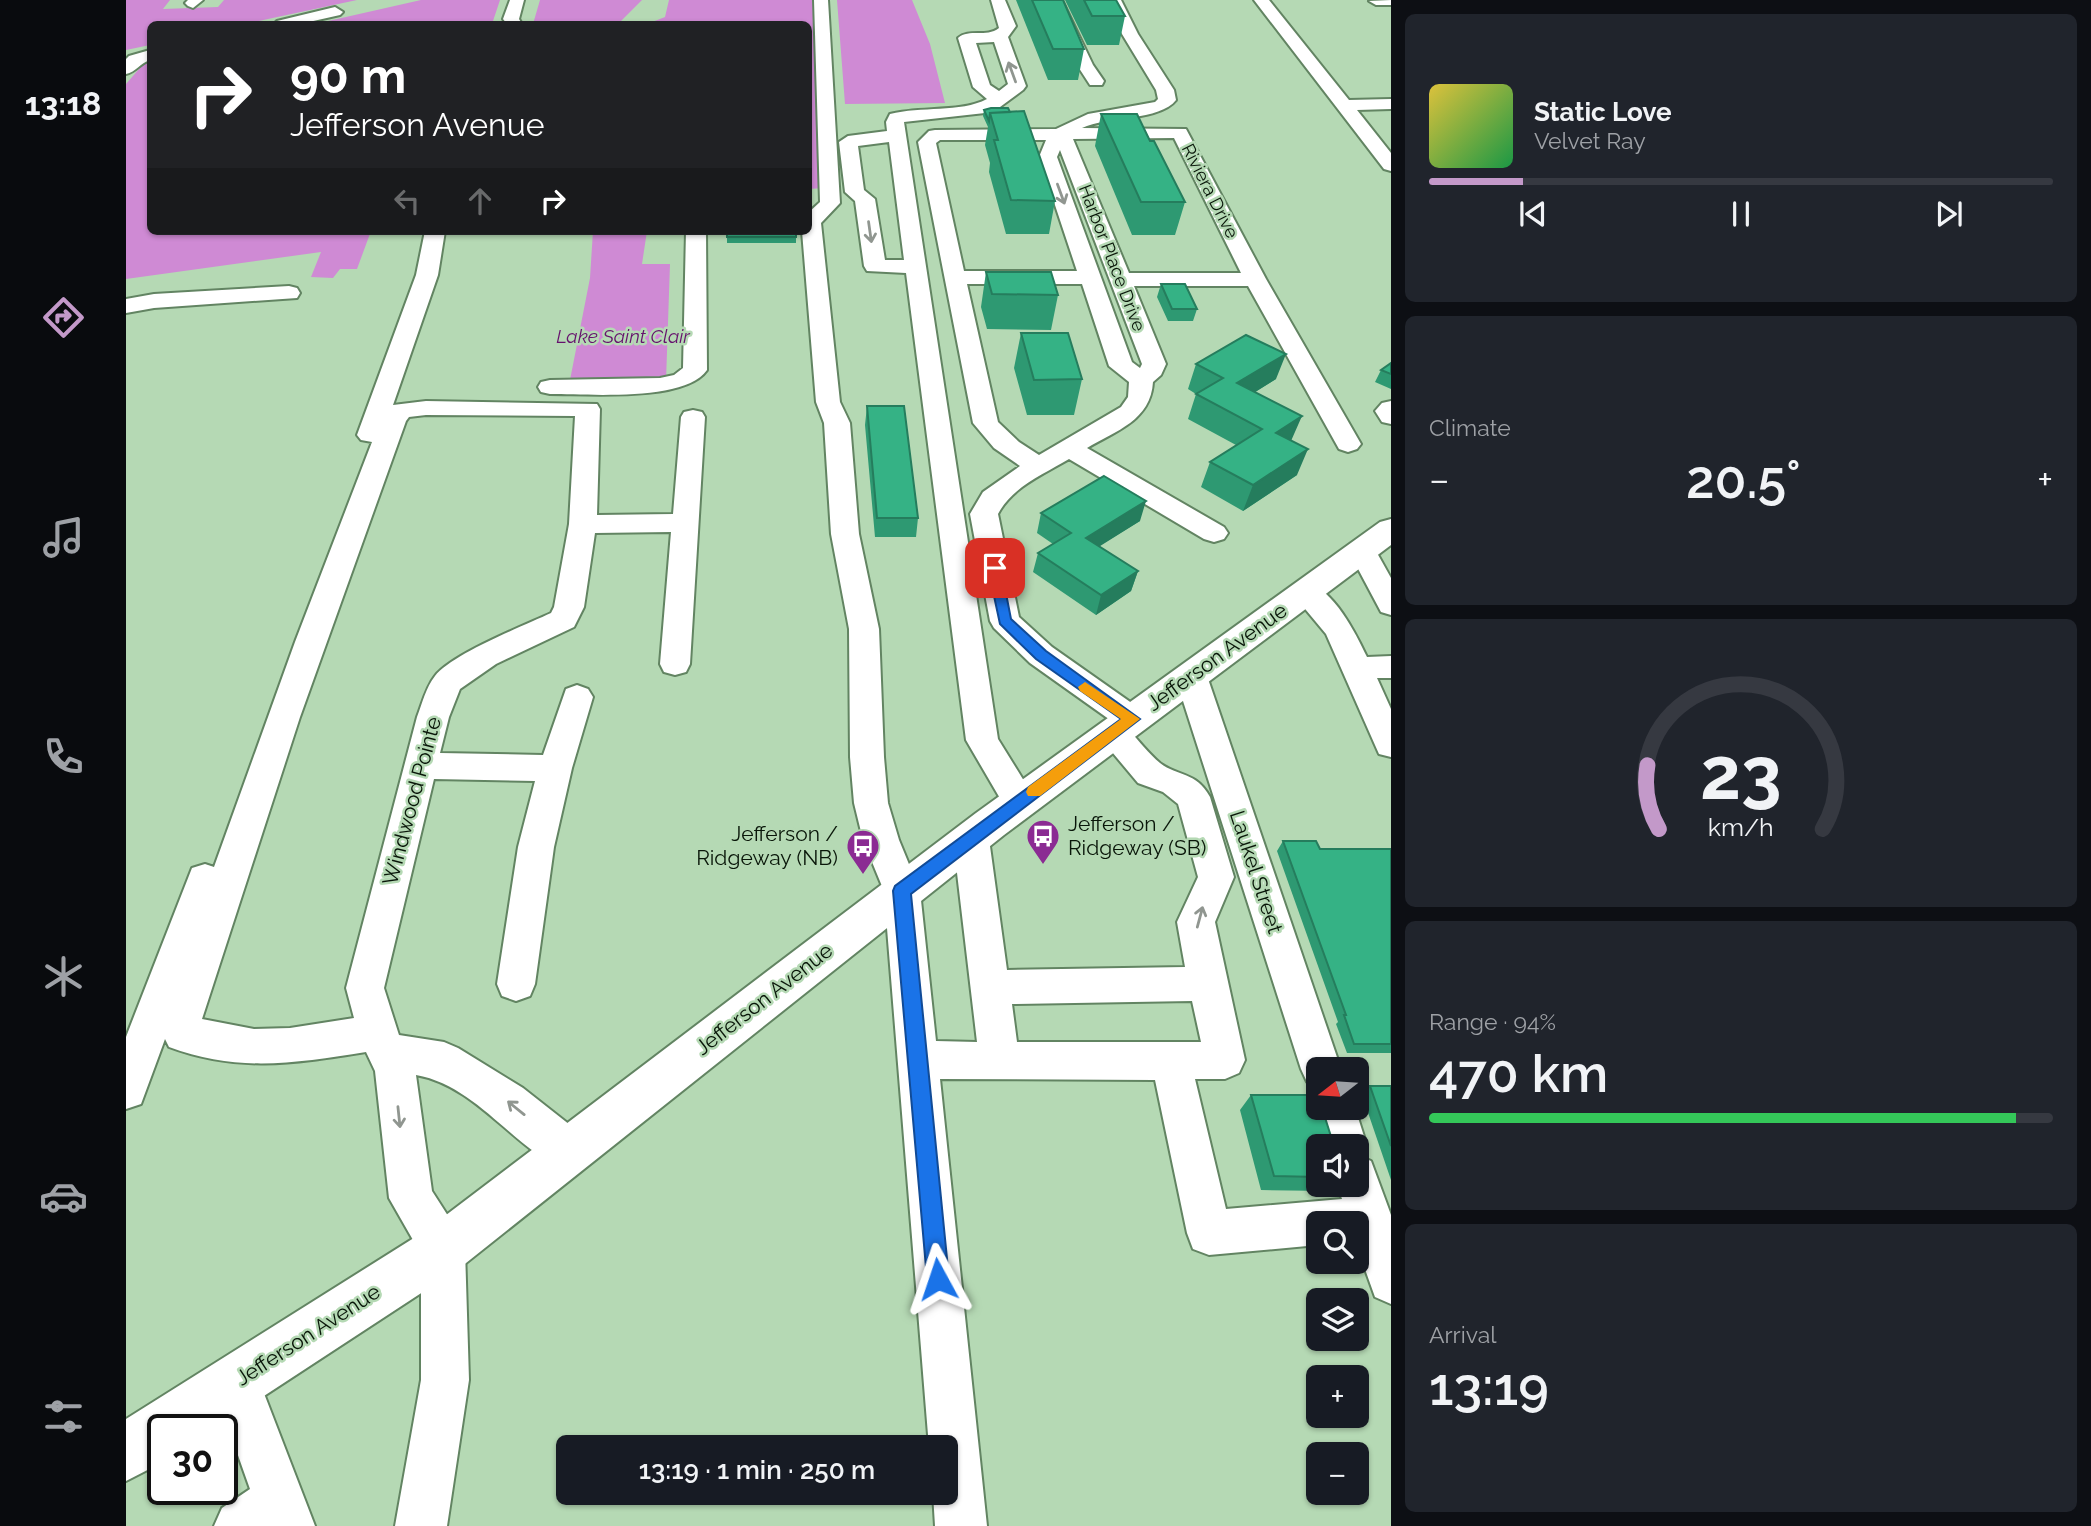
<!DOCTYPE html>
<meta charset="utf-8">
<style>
body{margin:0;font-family:Raleway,sans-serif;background:#20242c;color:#f1f3f6;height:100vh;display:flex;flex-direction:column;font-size:26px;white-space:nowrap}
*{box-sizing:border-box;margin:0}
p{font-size:23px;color:#9ea1a6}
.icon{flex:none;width:38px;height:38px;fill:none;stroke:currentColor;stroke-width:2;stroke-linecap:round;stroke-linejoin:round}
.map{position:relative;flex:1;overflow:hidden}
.details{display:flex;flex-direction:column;gap:14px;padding:14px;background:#0d0f14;width:700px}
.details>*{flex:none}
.guide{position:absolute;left:21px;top:21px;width:665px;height:214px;border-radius:10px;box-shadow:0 2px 5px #0004;background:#202124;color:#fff;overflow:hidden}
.needle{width:46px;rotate:253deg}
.controls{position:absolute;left:1180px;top:1057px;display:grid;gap:14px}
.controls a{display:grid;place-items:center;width:63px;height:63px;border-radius:10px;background:#171b24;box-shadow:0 2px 5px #0004;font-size:35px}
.speed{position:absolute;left:21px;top:1414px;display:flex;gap:14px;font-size:35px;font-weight:700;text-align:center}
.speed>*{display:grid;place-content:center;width:91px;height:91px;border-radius:50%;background:#171b24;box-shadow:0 2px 5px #0004;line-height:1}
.speed .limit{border:4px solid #111;border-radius:10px;background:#fff;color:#111}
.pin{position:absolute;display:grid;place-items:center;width:60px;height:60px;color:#fff;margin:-30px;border-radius:14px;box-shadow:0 4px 10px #0006}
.me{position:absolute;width:77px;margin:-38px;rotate:355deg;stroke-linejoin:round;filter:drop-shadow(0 0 5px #0008)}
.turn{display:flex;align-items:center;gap:24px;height:147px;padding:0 28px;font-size:32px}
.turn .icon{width:91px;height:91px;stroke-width:2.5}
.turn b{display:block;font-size:49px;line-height:60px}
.lanes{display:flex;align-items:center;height:66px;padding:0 28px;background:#0003;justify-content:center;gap:35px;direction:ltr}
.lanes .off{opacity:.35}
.big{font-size:52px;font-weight:600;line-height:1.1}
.details .widget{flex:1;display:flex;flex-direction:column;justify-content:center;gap:10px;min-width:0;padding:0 24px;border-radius:10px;background:#20242c}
.details .dial{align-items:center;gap:0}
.dial svg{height:182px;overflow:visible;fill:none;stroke:#363941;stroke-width:7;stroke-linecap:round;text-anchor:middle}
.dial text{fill:#f1f3f6;stroke:none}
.song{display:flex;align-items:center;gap:21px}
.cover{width:84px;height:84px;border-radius:10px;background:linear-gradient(135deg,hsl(50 70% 55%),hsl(140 70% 35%))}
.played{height:7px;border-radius:4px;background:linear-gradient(90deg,#c399c9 15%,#363941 15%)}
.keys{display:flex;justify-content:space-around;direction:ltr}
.heat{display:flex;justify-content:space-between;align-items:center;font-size:38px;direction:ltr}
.charge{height:10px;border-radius:5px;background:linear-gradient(90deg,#34c759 94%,#363941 0)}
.trip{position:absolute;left:430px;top:1435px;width:402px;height:70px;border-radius:10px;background:#171b24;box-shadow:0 2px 5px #0004;font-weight:600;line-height:70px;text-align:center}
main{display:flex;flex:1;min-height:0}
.dock{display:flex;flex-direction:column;width:126px;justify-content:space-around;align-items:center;background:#090b0e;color:#9ea1a6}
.dock .icon{width:49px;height:49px}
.dock .on{color:#c399c9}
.dock b{font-size:32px;color:#f1f3f6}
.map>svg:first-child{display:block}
</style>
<main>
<nav class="dock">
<b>13:18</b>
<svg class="icon on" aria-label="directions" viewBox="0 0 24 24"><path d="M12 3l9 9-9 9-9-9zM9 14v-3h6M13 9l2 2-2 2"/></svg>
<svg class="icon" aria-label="music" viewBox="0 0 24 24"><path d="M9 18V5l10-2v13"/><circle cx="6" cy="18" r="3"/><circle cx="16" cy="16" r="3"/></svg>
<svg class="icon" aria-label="phone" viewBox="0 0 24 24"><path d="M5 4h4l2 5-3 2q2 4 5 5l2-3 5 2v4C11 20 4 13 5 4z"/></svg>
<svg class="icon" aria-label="climate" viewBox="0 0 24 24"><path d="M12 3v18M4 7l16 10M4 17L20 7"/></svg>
<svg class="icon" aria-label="car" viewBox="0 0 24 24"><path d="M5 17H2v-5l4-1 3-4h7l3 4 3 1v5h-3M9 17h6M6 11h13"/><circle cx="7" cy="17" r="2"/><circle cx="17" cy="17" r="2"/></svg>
<svg class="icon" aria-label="filters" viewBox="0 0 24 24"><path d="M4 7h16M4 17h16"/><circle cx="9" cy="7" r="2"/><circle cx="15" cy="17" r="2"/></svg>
</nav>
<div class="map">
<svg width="1265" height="1526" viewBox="0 0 1265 1526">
<rect width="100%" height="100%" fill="#b5d9b4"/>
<path fill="#cf8ad4" d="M 0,0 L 44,0 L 37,9 L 92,7 L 98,0 L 231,0 L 119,24 L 24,24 L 24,45 L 0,50 Z
M 295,0 L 374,0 L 366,24 L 189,24 Z
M 414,0 L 516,0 L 492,24 L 407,24 Z
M 543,0 L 690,0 L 697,188 L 683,189 L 682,24 L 521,24 L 539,17 Z
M 711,0 L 786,0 L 804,44 L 819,103 L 719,104 Z
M 24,60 L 24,231 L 245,231 L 231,269 L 214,269 L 207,278 L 185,277 L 195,252 L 0,279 L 0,84 L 20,61 Z
M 467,231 L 521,231 L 516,264 L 544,264 L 540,381 L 444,380 L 464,278 Z"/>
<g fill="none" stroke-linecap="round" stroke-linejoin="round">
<defs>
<path id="minor" d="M 62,0 L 77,0 L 67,8 L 62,6 L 59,3 Z
M 384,0 L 398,0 L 393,19 L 396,24 L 381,24 L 377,19 Z
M 688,0 L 702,0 L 714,203 L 695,223 L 714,402 L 724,423 L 733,534 L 753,629 L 758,757 L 762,803 L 773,840 L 794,891 L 810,1041 L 851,1042 L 827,839 L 833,829 L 845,825 L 857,829 L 863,839 L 881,970 L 1059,967 L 1051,922 L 1072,877 L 1052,804 L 1037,792 L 1012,783 L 971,734 L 975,725 L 987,722 L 904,663 L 868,628 L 864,621 L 844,514 L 857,492 L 894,466 L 868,448 L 847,423 L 792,142 L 803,131 L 809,130 L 930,129 L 962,114 L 1029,102 L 1032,99 L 1030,90 L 996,34 L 981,0 L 995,0 L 1012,34 L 1048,90 L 1050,100 C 1034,121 981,116 956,128 L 1060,129 L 1140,279 L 1235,444 L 1231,449 L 1222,452 L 1213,449 L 1122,286 L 1008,286 L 1040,364 L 1035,375 L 1027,382 C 1025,420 990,431 961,448 L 1098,527 L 1102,533 L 1098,539 L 1088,542 L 1078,539 L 943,459 C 918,474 886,487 872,514 L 893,617 L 926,647 L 1017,711 L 1022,719 L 1017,727 L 1003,730 C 1013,741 1023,754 1034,763 C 1052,777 1070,771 1084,797 L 1108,877 L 1089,922 L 1119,1060 L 1113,1073 L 1099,1079 L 1069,1079 L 1100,1209 L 1216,1199 L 1211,1185 L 1230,1185 L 1230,1146 L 1199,1146 L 1187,1108 L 1192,1098 L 1192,1108 L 1229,1108 L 1241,1146 L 1236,1157 L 1245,1161 L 1265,1215 L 1265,1304 L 1249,1297 L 1230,1244 L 1230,1223 L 1192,1223 L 1192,1245 L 1083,1255 L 1067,1249 L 1061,1233 L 1029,1080 L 814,1079 L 861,1526 L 809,1526 L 807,1493 L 821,1493 L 821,1447 L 803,1447 L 758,891 L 737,840 L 728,803 L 724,757 L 723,629 L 705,534 L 698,423 L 690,402 L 676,231 L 682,231 L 682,213 L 694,202 ZM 1048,138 L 1115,273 L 1003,273 L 947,139 ZM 814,140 L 920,140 L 913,157 L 951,271 L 838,271 L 810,143 ZM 934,150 L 1016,364 L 1014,368 L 1006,362 L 931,157 ZM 841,284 L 956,284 L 983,366 L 1003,382 L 1002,397 L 995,407 L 913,455 L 893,442 L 872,422 ZM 1066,1001 L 1075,1042 L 891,1042 L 886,1004 Z
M 865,0 L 879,0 L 890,26 L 882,37 L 900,86 L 897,90 L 874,107 L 859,113 L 778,122 L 872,739 L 911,802 L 906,812 L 894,815 L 882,812 L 840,740 L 780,273 L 741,271 L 738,266 L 729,201 L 719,192 L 713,142 L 722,136 L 761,131 L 760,122 L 764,114 C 795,106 834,113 861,99 L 847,87 L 832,38 C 843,28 860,38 873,28 ZM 868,42 L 882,84 L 873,91 L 864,85 L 850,43 ZM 763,142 L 778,260 L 759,260 L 749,199 L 738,190 L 732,146 Z
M 922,0 L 936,0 L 967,65 L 978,81 L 976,85 L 964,85 L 951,65 Z
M 1128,0 L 1143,0 L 1223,100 L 1265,99 L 1265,109 L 1231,110 L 1265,153 L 1265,171 L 1258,169 Z
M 1265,0 L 1265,5 L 1250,5 L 1243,1 Z
M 209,7 L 217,12 L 214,15 L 174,24 L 148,24 L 151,21 Z
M 24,50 L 24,60 C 14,63 10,72 0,74 L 0,59 L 3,56 Z
M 299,231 L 319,231 L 312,275 L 267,405 L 300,401 L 471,404 L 474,409 L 471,515 L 547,514 L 555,417 L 558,412 L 567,410 L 576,412 L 579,417 L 564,664 L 560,672 L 549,675 L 538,672 L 534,664 L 545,532 L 469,533 L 458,607 L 448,627 L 370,664 L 334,689 L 323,717 L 314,753 L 417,755 L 440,689 L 451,685 L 462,689 L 467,697 L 446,768 L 428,847 L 409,984 L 404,996 L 390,1001 L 376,996 L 371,984 L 392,847 L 409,781 L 308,779 L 258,988 L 272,1032 L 273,1035 L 318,1042 L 332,1048 L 397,1088 L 458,1136 L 464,1151 L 458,1166 L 443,1172 C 388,1150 352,1086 290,1075 L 306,1191 L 333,1233 L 339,1249 L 343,1380 L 321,1526 L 269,1526 L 295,1380 L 295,1254 L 263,1198 L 249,1071 L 240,1052 C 170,1063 112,1073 43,1047 L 39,1039 L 15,1104 L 0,1109 L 0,1037 L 66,868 L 79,864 L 88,867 L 169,642 L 246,442 L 235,440 L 231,435 L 290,275 ZM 300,415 L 449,416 L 443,524 L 428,607 L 425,613 C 397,626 326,654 309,676 C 300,687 296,704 291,717 L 220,988 L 228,1018 L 164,1028 L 128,1029 L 76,1019 L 174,717 L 280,421 L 283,417 Z
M 560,231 L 580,231 L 581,370 C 559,402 462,394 424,394 L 415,392 L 412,387 L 415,382 L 424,380 L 534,378 L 548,375 L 557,368 Z
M 163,286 L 171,288 L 174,293 L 171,298 L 28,308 L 0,313 L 0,299 L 28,294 Z
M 1265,401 L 1265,424 L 1256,422 L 1249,411 L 1256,403 Z
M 1236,541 L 1246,544 L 1265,578 L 1265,615 L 1255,612 L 1222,550 L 1226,544 Z
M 1180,582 C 1208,590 1229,632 1241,657 L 1265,656 L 1265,678 L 1251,678 L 1265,709 L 1265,757 L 1253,754 L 1249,745 L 1200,634 L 1165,592 L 1170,585 Z
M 1065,665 L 1076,668 L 1081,676 L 1215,1069 L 1192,1069 L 1192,1087 L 1181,1082 L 1175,1069 L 1049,676 L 1054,668 Z
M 110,1358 L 127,1365 L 189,1526 L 88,1526 L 96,1508 L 124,1489 L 86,1382 L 93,1365 Z"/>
<path id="major" d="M 1265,519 L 1265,545 L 878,835 L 335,1267 L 86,1430 L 37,1430 L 37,1462 L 0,1481 L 0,1419 L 299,1231 L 850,813 L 1254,522 Z"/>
</defs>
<use href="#minor" stroke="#628462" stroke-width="4"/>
<use href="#major" stroke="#628462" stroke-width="4"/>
<use href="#minor" fill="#fff" fill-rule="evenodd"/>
<use href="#major" fill="#fff" fill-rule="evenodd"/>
</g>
<path fill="#2e9972" d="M 890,0 L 937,0 L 958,49 L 952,80 L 922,80 Z
M 939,0 L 990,0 L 999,16 L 993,45 L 961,45 Z
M 865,108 L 929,201 L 923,234 L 880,234 L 863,172 L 864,163 L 859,145 L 862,127 L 857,116 L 858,110 Z
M 975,114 L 1024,141 L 1059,202 L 1049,235 L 1006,235 L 969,146 Z
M 601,231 L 670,231 L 670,243 L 601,243 Z
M 860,272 L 932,295 L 925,330 L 861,329 L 855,307 Z
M 1035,284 L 1071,309 L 1067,321 L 1042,321 L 1031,297 Z
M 895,333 L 956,379 L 948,415 L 901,415 L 888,368 Z
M 1265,363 L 1265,389 L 1249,382 L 1255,370 Z
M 1070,364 L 1150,379 L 1129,392 L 1166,441 L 1171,475 L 1117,511 L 1075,487 L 1084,462 L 1110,445 L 1062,419 L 1070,394 L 1062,389 Z
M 741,406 L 792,518 L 790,537 L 749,537 L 739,425 Z
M 915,513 L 1014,521 L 973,546 L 1012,571 L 1005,591 L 970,615 L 907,572 L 912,553 L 927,544 L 911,533 Z
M 1157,841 L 1194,849 L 1265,849 L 1265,1053 L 1221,1053 L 1210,1024 L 1212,1022 L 1151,851 Z
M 1244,1086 L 1265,1086 L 1265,1180 L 1236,1095 Z
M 1125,1095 L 1192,1146 L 1192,1185 L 1210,1185 L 1203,1191 L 1135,1190 L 1114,1110 Z"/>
<path fill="#257d5d" d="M 1160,354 L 1150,379 L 1102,409 L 1111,383 Z
M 1176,416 L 1165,441 L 1150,433 Z
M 1182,449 L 1171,475 L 1117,511 L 1127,485 Z
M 1020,501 L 1014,521 L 955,558 L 960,538 Z
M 1012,571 L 1005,591 L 970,615 L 975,595 Z"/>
<path fill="#35b285" stroke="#257d5d" stroke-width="2" d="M 906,0 L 937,0 L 958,49 L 927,49 Z
M 958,0 L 990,0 L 999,16 L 966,16 Z
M 865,108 L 882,108 L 884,112 L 864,113 L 863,121 L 858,110 Z
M 898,111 L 929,201 L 885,200 L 868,140 L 872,140 L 864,113 Z
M 975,114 L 1011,114 L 1024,141 L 1028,141 L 1059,202 L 1015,202 Z
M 601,231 L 670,231 L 670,237 L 601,237 Z
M 860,272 L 925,272 L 932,295 L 866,294 Z
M 1035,284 L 1059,284 L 1071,309 L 1046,309 Z
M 895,333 L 942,333 L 956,379 L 908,380 Z
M 1120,335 L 1160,354 L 1111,383 L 1176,416 L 1150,433 L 1182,449 L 1127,485 L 1084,462 L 1136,429 L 1070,394 L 1097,378 L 1070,364 Z
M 1265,363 L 1265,374 L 1255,370 Z
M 741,406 L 778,406 L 792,518 L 751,518 Z
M 978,476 L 1020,501 L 960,538 L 1012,571 L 975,595 L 912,553 L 945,533 L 915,513 Z
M 1157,841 L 1190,841 L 1194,849 L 1265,849 L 1265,1044 L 1228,1044 L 1218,1015 L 1220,1015 Z
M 1244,1086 L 1265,1086 L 1265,1146 Z
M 1125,1095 L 1192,1095 L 1192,1108 L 1196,1108 L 1208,1146 L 1192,1146 L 1192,1177 L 1148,1176 Z"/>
<defs><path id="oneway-shaft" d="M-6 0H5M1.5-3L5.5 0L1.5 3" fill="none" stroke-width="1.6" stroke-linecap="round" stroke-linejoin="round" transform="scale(1.75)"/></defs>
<g stroke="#909690">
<use href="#oneway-shaft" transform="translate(886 72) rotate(-110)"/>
<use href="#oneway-shaft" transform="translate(935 194) rotate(70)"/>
<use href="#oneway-shaft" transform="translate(744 232) rotate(82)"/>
<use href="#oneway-shaft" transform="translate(1074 917) rotate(-75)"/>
<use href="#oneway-shaft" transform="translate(390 1108) rotate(-141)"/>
<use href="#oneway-shaft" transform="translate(273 1117) rotate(84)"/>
</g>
<path fill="#1a73e8" stroke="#114b97" stroke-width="2" d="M 869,563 L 875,568 L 885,619 L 920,651 L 1014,719 L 785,894 L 823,1279 L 820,1287 L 812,1290 L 805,1287 L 801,1279 L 767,891 L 769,886 L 995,719 L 910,659 L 874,624 L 862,568 Z"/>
<path fill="#f59e0b" d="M 959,682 L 1014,719 L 914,796 L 902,796 L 900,792 L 902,787 L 995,719 L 954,691 L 952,687 Z"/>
<defs>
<symbol id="bus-pin" viewBox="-11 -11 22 30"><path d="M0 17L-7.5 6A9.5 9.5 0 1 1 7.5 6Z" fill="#8b2b93" stroke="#b5d9b4"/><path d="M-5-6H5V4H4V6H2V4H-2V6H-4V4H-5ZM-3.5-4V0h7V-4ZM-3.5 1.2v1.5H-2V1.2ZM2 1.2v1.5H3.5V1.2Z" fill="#fff"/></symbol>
</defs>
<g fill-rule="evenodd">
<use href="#bus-pin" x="898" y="817" width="38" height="52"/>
<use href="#bus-pin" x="718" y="827" width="38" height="52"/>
</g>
<g text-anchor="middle" stroke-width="5" stroke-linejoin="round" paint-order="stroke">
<g font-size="18" fill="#091609" stroke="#b5d9b4">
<text transform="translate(1084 191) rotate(63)" y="6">Riviera Drive</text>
<text transform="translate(986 258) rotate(69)" y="6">Harbor Place Drive</text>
</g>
<g font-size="19" font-style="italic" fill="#66116d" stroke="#b5d9b4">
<text x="497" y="343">Lake Saint Clair</text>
</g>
<g font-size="21" fill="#091609" stroke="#b5d9b4">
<text transform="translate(1091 657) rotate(-36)" y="7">Jefferson Avenue</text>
<text transform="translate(286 801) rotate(-75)" y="7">Windwood Pointe</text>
<text transform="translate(1130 872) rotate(72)" y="7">Laukel Street</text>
<text transform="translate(638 999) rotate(-38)" y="7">Jefferson Avenue</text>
<text transform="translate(182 1335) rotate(-33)" y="7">Jefferson Avenue</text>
</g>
<g font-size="21" fill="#091609" stroke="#b5d9b4" text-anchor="start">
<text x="942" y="831">Jefferson /<tspan x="942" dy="24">Ridgeway (SB)</tspan></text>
<text x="712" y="841" text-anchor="end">Jefferson /<tspan x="712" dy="24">Ridgeway (NB)</tspan></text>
</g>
</g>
</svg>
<div class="controls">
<a><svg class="needle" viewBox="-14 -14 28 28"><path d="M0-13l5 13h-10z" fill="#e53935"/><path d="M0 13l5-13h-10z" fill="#9ea1a6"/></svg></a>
<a><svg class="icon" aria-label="sound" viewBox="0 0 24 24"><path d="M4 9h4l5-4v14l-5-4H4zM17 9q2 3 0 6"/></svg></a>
<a><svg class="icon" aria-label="search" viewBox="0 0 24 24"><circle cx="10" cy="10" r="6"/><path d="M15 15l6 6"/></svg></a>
<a><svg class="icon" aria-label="layers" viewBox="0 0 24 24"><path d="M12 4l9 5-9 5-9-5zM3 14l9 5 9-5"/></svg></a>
<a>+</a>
<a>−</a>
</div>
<div class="speed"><div class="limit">30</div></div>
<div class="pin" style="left:869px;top:568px;background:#d93025"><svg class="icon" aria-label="arrive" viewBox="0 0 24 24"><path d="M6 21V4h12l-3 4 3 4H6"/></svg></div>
<svg class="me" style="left:812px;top:1279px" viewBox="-20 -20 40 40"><path d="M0-17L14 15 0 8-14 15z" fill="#1a73e8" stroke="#fff" stroke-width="4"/></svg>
<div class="trip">13:19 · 1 min · 250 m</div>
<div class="guide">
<div class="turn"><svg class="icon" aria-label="right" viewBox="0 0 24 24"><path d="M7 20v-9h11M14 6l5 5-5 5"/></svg><div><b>90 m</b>Jefferson Avenue</div></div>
<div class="lanes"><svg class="icon off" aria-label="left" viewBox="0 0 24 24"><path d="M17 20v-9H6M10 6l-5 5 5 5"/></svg><svg class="icon off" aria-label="ahead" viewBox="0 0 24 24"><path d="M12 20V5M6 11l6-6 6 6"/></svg><svg class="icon" aria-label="right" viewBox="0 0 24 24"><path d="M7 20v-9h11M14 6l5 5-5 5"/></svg></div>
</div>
</div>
<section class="details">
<div class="widget">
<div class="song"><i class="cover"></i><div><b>Static Love</b><p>Velvet Ray</p></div></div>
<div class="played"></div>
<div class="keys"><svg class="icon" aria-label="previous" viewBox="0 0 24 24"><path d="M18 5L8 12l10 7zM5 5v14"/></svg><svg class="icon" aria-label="pause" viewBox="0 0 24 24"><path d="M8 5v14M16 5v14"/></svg><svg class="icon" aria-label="next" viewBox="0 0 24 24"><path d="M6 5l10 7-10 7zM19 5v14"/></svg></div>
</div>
<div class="widget"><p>Climate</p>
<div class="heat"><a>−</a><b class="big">20.5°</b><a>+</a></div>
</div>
<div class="widget dial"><svg viewBox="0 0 100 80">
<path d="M14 69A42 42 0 1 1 86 69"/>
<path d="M14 69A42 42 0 0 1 9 41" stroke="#c399c9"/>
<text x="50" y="56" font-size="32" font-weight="700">23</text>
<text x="50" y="72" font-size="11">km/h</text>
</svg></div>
<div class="widget"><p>Range · 94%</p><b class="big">470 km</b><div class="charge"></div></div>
<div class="widget"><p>Arrival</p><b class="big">13:19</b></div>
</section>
</main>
